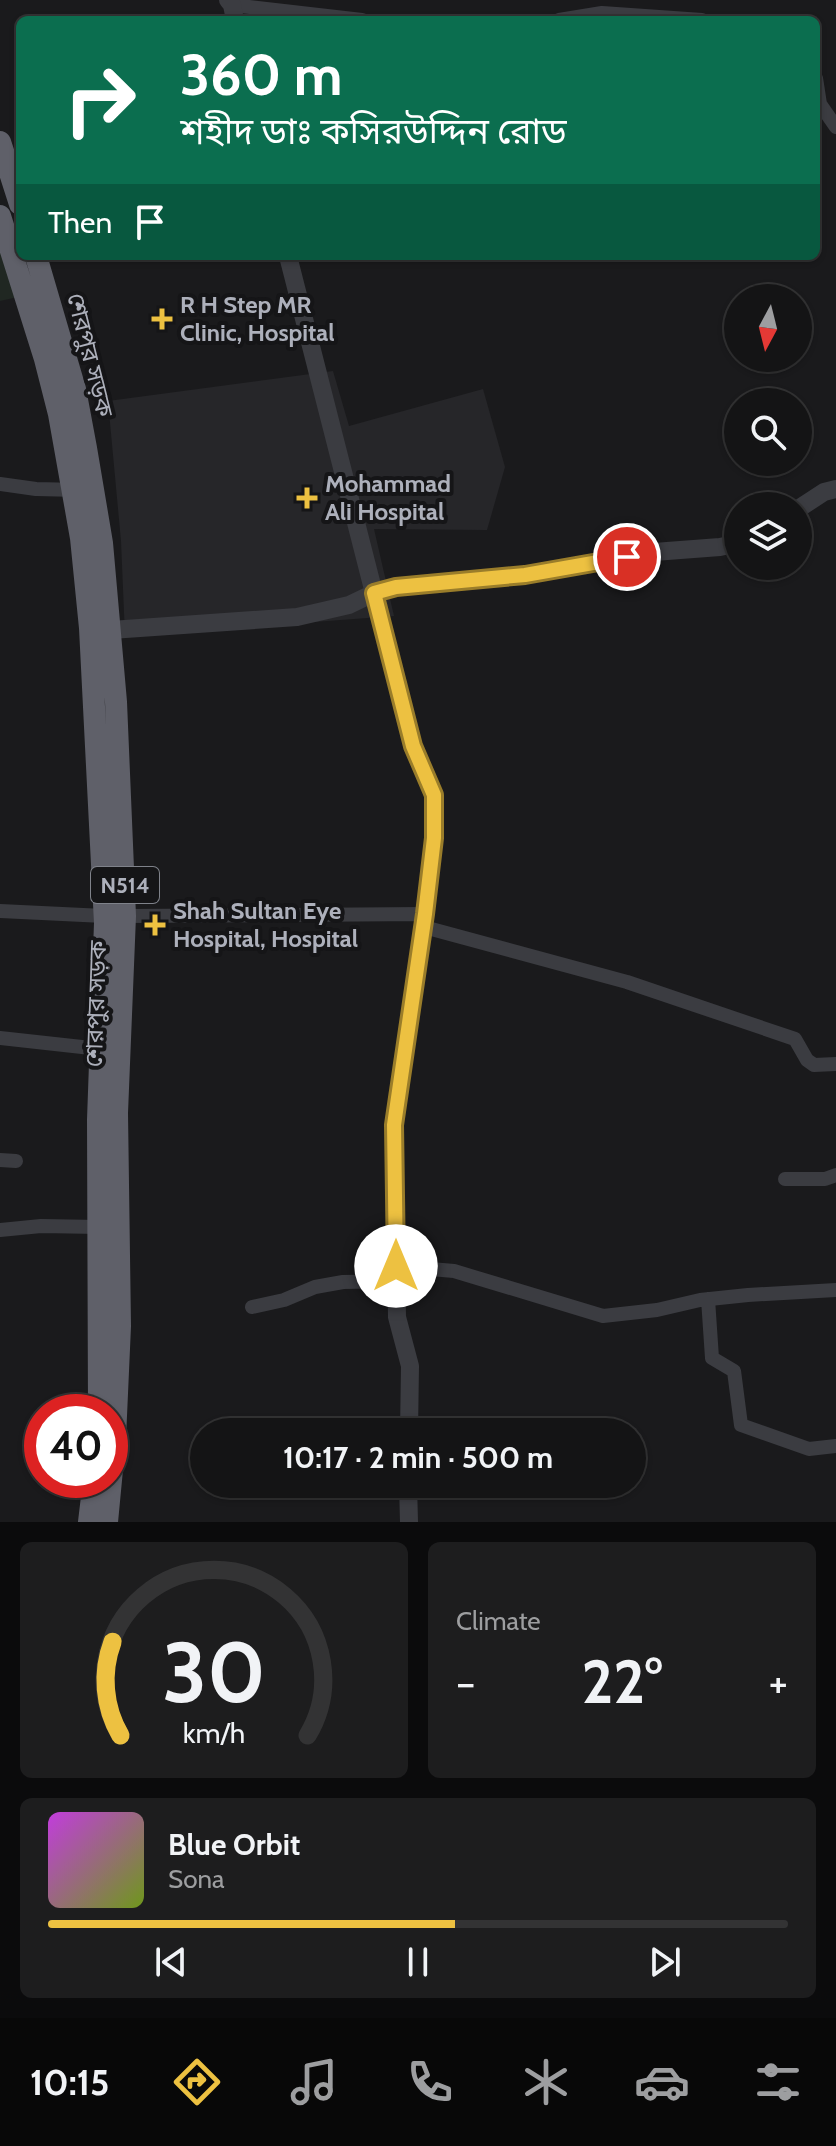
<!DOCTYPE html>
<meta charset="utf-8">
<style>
body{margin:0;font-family:Cabin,"Noto Sans Bengali",sans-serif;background:#1d1d1e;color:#f1f3f6;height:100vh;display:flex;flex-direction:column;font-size:30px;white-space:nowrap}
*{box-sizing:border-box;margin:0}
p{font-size:26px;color:#9d9ea0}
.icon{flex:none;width:44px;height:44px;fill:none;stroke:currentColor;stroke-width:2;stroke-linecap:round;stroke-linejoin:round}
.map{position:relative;height:1522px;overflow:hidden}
.details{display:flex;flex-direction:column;gap:20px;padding:20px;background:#0b0b0c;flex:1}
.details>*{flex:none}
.guide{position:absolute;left:16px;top:16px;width:804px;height:244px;border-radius:12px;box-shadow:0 2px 6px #0004,0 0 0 2px #333334;background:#0b6e4f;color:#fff;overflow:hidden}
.needle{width:52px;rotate:187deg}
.fabs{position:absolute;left:724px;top:284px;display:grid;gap:16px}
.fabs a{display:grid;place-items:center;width:88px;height:88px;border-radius:50%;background:#141415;box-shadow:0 2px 6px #0004,0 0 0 2px #333334;font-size:40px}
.speed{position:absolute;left:24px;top:1394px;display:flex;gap:16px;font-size:40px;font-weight:700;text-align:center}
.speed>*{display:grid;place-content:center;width:104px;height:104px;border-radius:50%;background:#141415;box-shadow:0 2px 6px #0004,0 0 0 2px #333334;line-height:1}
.speed .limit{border:12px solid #d22;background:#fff;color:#111}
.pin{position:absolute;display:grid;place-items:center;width:68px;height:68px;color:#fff;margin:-34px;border:4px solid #fff;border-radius:50%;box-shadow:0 2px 8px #0007}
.me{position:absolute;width:88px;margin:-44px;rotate:0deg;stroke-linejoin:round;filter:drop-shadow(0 0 6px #0008)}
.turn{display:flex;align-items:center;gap:28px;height:168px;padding:0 32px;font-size:36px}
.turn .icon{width:104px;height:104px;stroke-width:2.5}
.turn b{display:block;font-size:56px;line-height:68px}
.then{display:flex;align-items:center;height:76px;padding:0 32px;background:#0003;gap:16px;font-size:30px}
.big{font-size:60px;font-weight:700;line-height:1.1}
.details .tile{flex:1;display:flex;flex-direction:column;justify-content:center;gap:12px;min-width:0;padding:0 28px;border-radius:12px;background:#1d1d1e}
.details .dial{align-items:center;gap:0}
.dial svg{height:208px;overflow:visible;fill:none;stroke:#333334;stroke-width:7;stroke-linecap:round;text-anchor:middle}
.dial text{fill:#f1f3f6;stroke:none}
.song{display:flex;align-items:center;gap:24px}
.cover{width:96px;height:96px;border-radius:12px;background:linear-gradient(135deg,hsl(290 70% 55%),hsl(80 70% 35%))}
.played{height:8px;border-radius:4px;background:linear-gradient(90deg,#edc141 55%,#333334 55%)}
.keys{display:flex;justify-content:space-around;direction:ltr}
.heat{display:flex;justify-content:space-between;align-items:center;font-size:44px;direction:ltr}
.details .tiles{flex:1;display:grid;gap:20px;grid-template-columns:1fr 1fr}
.tile:last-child{grid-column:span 2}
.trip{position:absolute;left:190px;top:1418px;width:456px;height:80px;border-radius:40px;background:#141415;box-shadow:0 2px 6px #0004,0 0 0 2px #333334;font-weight:700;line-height:80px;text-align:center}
.menu{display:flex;height:128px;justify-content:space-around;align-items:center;background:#080808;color:#9d9ea0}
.menu .icon{width:56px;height:56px}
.menu .selected{color:#edc141}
.menu b{font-size:36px;color:#f1f3f6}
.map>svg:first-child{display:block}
</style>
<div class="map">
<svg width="836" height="1522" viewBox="0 0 836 1522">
<rect width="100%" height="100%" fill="#1a1a1c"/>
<path fill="#262629" d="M 333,371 L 349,426 L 483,389 L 505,467 L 487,530 L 374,529 L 394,616 L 125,636 L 121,541 L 108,401 Z"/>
<path fill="#202722" d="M 0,243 L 18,297 L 0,301 Z"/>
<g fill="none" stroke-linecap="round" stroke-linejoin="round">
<path stroke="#3b3c41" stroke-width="14" d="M 232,5 L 362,20
M 559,20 L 602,13 L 702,20
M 816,78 L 820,104 L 836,127
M 0,484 L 36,489 L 79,490
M 0,911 L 104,916
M 125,916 L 425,914
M 424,927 L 627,982 L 795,1039 L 807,1060 L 814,1065 L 836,1064
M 0,1038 L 100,1049
M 0,1160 L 16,1161
M 785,1179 L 825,1179 L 836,1175
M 0,1230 L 41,1226 L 99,1227
M 396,1266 L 454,1271 L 603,1316 L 657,1310 L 700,1300 L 748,1295 L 836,1290
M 708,1299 L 712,1358 L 734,1371 L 741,1425 L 809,1449 L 836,1446
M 252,1307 L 284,1300 L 315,1287 L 343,1282 L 396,1281"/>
<path stroke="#3b3c41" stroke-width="18" d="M 228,0 L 232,5 L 235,20
M 288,256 L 413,746 L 434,795 L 434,838 L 425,914 L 394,1125 L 397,1317 L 410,1366 L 409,1432
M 798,509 L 824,492 L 836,489
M 111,630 L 297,617 L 349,605 L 374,593 L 396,587 L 525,575 L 654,552 L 720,547 L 738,543
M 408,1484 L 409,1522"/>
<path stroke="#5f6069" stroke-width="22" d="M 0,142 L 20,204
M 0,216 L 45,359 L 59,414 L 81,538 L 90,628 L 105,923 L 98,1120 L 99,1412
M 36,256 L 75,389 L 86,448 L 102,543 L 116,702 L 125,916 L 117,1113 L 120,1326 L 115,1438 L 107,1522
M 89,1522 L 94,1480"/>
</g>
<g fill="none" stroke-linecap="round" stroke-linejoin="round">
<defs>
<path id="route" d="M 396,1266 L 394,1125 L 425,914 L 434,838 L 434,795 L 413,746 L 374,593 L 396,587 L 525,575 L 627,557"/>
</defs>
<use href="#route" stroke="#9a7d2a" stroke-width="20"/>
<use href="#route" stroke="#edc141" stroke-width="14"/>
</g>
<g fill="#edc141" stroke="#151517" stroke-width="3">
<path d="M158 307h8v8h8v8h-8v8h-8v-8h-8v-8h8z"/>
<path d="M303 486h8v8h8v8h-8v8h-8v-8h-8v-8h8z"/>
<path d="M151 913h8v8h8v8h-8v8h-8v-8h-8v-8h8z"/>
</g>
<g text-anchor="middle" stroke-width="8" stroke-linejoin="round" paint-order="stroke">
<rect fill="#151517" stroke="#7f828a" stroke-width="2" x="91" y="867" width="68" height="36" rx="6"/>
<g font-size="22" font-weight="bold" fill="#adb0bb">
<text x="125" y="893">N514</text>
</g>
<g font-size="24" font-weight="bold" fill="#adb0bb" stroke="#151517" text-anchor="start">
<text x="180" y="313">R H Step MR<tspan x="180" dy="28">Clinic, Hospital</tspan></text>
<text x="325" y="492">Mohammad<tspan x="325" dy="28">Ali Hospital</tspan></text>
<text x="173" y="919">Shah Sultan Eye<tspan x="173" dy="28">Hospital, Hospital</tspan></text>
</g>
<g font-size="24" fill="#adb0bb" stroke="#151517">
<text transform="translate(90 355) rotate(76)" y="8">শেরপুর সড়ক</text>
<text transform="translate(96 1004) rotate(-88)" y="8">শেরপুর সড়ক</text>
</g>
</g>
</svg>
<div class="fabs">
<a><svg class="needle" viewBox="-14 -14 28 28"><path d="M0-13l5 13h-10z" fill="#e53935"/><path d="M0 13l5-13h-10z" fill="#9d9ea0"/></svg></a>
<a><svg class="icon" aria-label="search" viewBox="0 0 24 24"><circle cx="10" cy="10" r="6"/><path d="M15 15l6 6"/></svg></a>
<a><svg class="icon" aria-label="layers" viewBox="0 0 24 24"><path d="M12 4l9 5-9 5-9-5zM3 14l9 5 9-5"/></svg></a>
</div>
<div class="speed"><div class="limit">40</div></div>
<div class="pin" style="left:627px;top:557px;background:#d93025"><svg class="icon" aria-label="arrive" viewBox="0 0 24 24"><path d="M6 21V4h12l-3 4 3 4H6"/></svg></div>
<svg class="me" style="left:396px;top:1266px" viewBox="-20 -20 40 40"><circle r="19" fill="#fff"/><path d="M0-13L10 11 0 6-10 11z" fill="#edc141"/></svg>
<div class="trip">10:17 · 2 min · 500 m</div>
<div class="guide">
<div class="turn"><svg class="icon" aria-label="right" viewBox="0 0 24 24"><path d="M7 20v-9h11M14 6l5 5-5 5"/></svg><div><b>360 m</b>শহীদ ডাঃ কসিরউদ্দিন রোড</div></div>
<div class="then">Then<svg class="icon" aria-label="arrive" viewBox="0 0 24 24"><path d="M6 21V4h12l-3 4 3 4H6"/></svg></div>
</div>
</div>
<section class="details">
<div class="tiles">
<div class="tile dial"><svg viewBox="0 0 100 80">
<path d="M14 69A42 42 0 1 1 86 69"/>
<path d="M14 69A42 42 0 0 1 11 33" stroke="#edc141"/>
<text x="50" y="56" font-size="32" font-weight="700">30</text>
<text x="50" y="72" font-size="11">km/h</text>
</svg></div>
<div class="tile"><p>Climate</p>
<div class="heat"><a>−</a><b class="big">22°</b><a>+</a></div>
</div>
<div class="tile">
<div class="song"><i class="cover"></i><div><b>Blue Orbit</b><p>Sona</p></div></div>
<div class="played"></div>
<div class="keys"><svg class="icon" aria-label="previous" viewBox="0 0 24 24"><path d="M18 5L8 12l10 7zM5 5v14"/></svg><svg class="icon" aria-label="pause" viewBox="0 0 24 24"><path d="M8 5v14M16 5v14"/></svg><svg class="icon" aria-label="next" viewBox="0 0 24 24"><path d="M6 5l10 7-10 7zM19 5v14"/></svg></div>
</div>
</div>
</section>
<nav class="menu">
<b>10:15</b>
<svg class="icon selected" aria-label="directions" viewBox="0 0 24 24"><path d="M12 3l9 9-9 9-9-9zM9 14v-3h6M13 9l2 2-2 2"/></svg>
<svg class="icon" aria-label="music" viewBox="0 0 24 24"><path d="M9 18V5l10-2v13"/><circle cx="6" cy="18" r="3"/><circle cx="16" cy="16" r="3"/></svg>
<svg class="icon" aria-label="phone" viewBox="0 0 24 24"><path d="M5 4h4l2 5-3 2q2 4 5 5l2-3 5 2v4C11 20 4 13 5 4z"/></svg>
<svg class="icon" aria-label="climate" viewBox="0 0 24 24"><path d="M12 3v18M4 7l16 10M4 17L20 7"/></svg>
<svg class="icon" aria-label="car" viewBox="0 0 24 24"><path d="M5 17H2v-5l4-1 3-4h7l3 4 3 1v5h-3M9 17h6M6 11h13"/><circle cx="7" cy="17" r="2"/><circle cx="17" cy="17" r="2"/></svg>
<svg class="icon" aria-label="filters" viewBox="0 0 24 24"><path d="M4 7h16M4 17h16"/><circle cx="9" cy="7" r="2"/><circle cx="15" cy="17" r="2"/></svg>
</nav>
